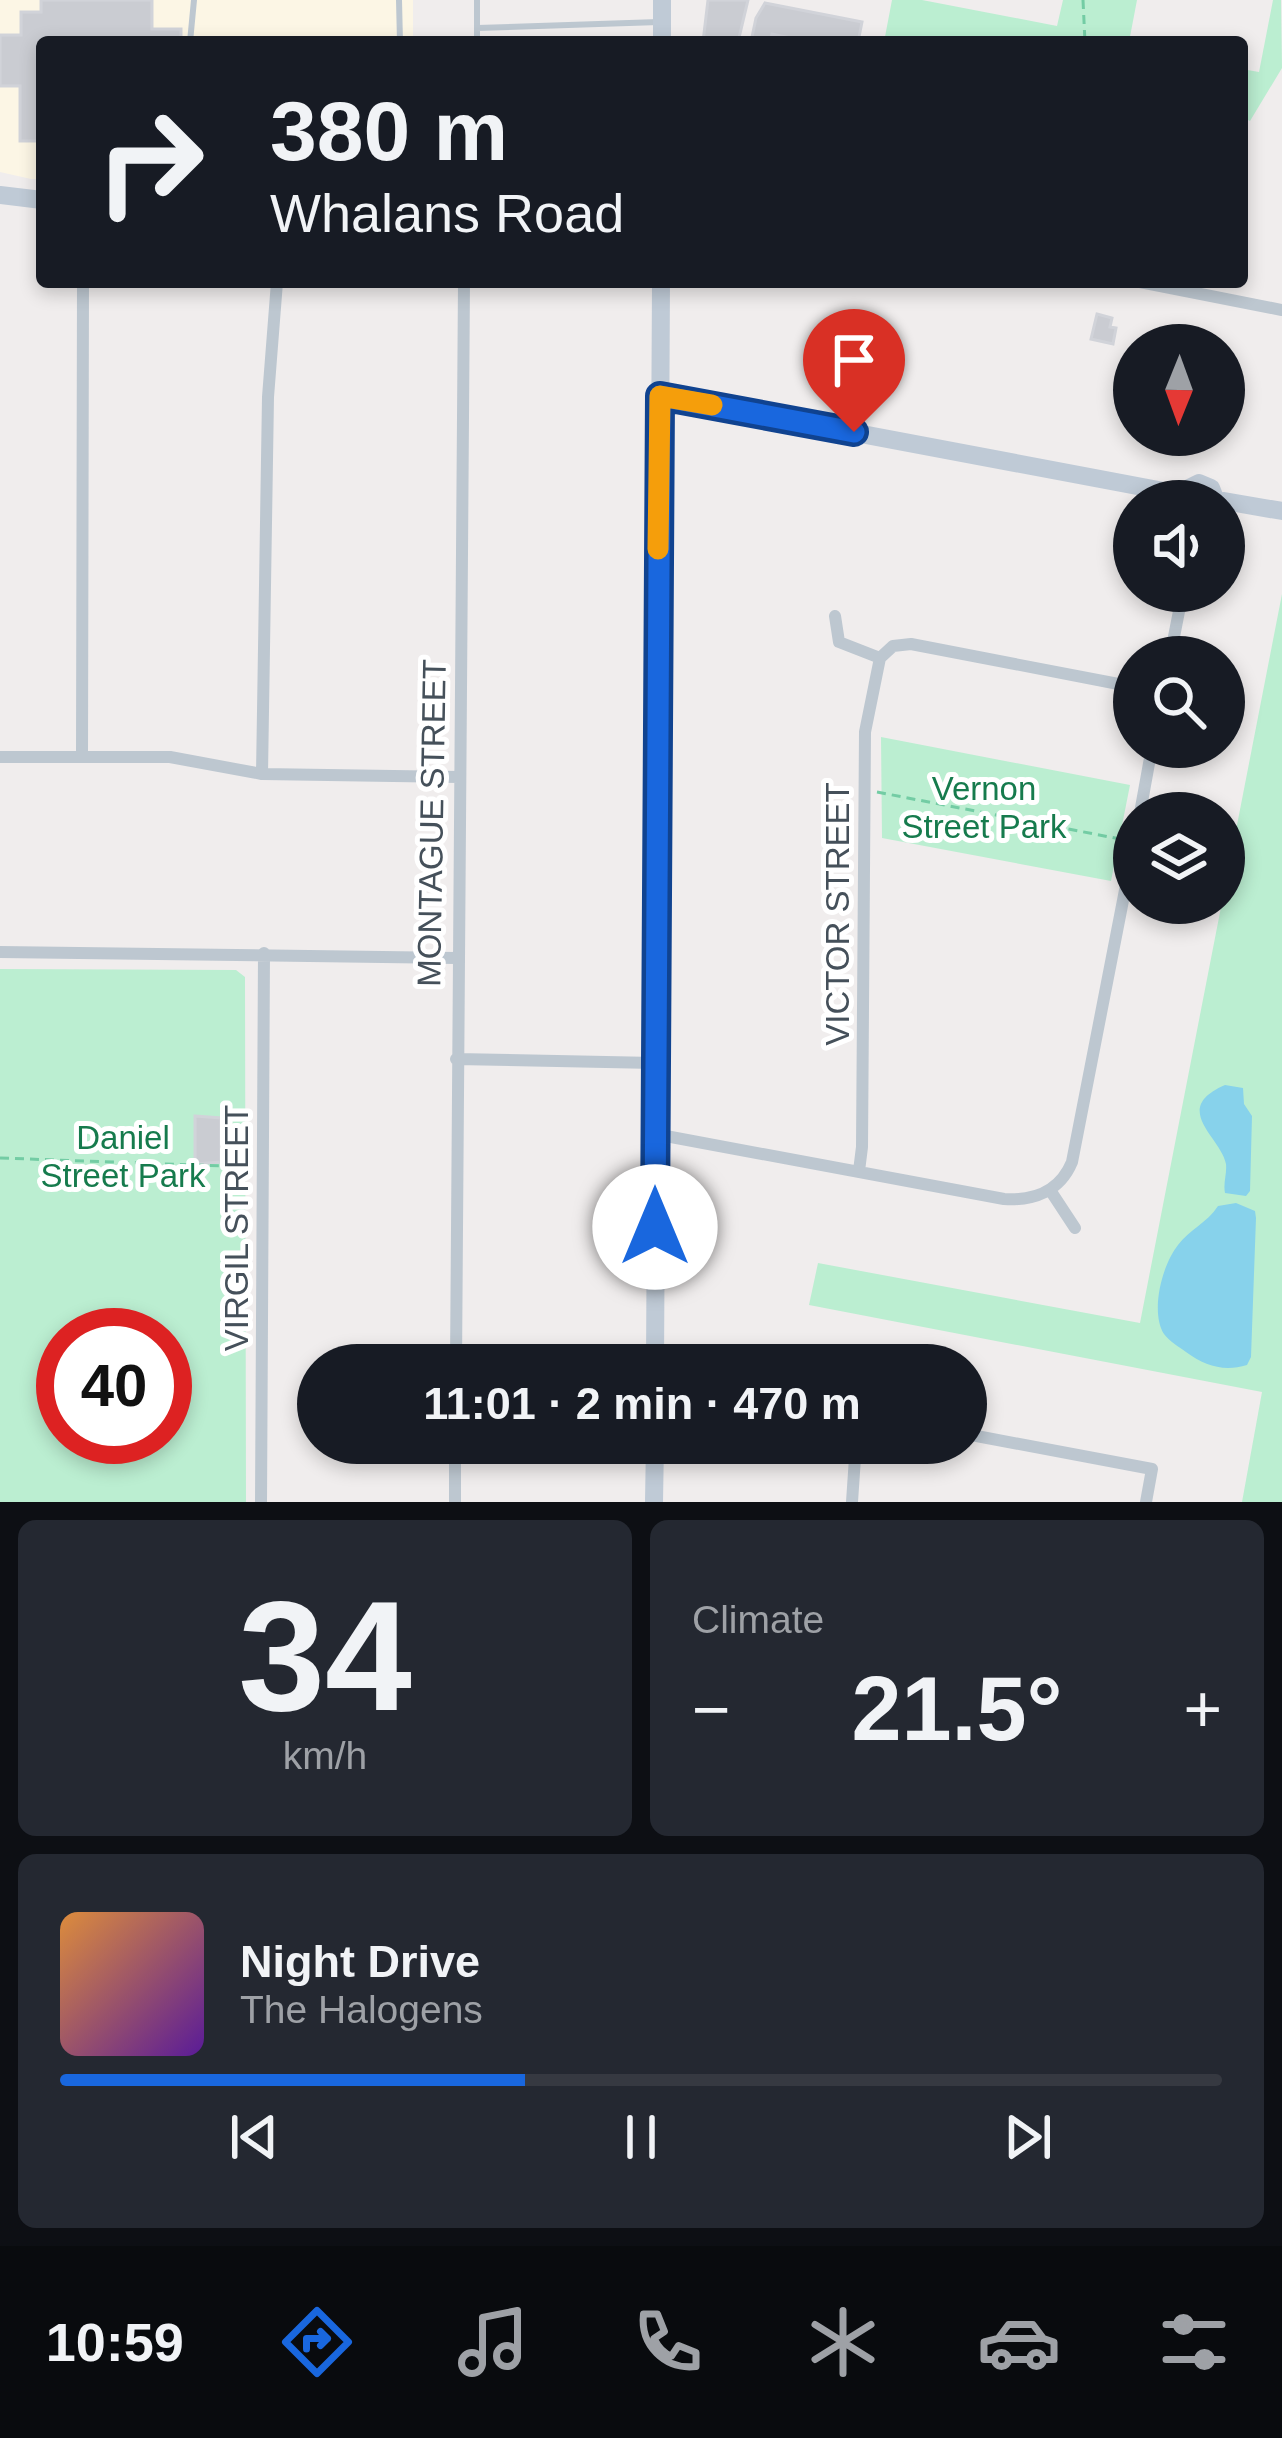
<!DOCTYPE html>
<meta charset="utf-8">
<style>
body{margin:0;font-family:Helvetica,sans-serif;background:#242831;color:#f1f3f6;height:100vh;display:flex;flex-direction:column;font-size:45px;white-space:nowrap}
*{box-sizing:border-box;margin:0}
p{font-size:39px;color:#9ea1a6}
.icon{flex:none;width:66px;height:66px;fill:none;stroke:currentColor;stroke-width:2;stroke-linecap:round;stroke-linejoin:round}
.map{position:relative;height:1502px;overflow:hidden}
.sheet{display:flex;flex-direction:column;gap:18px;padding:18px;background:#0d0f14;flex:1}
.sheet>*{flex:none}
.guide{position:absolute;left:36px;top:36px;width:1212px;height:252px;border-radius:12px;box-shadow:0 6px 18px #0003;background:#171b24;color:#f1f3f6;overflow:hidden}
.needle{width:78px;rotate:181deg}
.fabs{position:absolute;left:1113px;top:324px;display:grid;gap:24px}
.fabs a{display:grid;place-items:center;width:132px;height:132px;border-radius:50%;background:#171b24;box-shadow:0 6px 18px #0003;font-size:60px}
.speed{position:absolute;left:36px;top:1308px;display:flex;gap:24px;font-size:60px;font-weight:700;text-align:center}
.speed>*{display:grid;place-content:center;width:156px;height:156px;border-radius:50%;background:#171b24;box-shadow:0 6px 18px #0003;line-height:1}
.speed .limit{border:18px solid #d22;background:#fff;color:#111}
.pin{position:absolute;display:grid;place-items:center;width:102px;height:102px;color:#fff;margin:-123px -51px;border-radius:50% 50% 50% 0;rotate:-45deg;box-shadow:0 0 12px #0007}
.pin .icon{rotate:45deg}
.me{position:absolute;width:132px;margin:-66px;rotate:0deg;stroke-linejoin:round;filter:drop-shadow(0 0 9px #0008)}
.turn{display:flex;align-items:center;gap:42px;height:252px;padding:0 36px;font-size:54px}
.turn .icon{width:156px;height:156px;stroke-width:2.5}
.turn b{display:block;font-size:84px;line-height:102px}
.big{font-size:90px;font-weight:600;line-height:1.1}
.sheet .tile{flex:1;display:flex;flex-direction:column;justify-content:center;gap:18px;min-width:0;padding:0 42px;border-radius:18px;background:#242831}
.sheet .dial{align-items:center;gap:0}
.dial b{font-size:156px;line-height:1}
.song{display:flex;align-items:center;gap:36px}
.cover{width:144px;height:144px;border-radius:18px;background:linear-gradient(135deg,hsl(30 70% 55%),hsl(270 70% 35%))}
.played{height:12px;border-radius:6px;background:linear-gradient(90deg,#1967de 40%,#363941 40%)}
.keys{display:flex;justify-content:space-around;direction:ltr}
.heat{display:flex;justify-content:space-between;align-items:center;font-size:66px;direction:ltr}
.sheet .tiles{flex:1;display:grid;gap:18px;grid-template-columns:1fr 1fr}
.tile:last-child{grid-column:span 2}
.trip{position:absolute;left:297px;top:1344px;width:690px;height:120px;border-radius:60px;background:#171b24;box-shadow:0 6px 18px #0003;font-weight:600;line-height:120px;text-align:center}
.tabs{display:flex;height:192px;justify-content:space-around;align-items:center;background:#090b0e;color:#9ea1a6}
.tabs .icon{width:84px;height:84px}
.tabs .current{color:#1967de}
.tabs b{font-size:54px;color:#f1f3f6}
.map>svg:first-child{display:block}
</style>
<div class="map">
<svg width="1282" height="1502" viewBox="0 0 1282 1502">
<rect width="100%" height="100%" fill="#f0eded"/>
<path fill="#fcf6e5" d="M 0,0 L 413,0 L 413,42 L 42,42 L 42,179 L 31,179 L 0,172 Z"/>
<path fill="#bbeed1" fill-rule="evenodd" d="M 892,0 L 922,0 L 1057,26 L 1063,0 L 1137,0 L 1129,42 L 884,42 Z
M 1273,0 L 1281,0 L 1282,68 L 1250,121 L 1242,117 L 1242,69 L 1259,72 Z
M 1282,594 L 1282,1502 L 1242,1502 L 1262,1392 L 809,1305 L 818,1263 L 1140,1323 Z
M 881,737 L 1130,785 L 1111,881 L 882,838 Z
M 0,969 L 236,970 L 245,977 L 246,1502 L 0,1502 ZM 63,1335 L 165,1335 L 165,1437 L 63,1437 Z"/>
<path fill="#87d2eb" d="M 1225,1085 L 1243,1088 L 1244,1104 L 1252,1116 L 1250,1191 L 1246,1196 L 1225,1193 C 1223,1183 1227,1174 1226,1164 C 1221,1137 1170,1109 1225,1085 Z
M 1236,1203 L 1255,1211 L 1256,1218 L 1251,1357 L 1247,1365 C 1224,1372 1205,1366 1186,1352 C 1179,1347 1169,1341 1164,1334 C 1150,1312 1162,1265 1178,1245 C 1189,1230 1207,1223 1218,1206 Z"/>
<path fill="#caccd2" stroke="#d1d3d9" stroke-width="3" d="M 41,0 L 152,0 L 152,29 L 181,29 L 181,42 L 42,42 L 42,141 L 20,141 L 20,86 L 0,86 L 0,35 L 21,35 L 21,12 L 41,12 Z
M 708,0 L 748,0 L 738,42 L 703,42 Z
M 765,3 L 862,22 L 858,42 L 795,42 L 796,39 L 772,34 L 770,42 L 751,42 L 756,18 Z
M 1097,314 L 1112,318 L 1110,327 L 1116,328 L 1113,344 L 1091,339 Z
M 195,1116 L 221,1118 L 221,1162 L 195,1164 Z"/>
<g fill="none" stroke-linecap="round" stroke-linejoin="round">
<path stroke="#73cca4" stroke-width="3" stroke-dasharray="9 6" stroke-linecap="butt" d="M 1083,0 L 1085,42
M 877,792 L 1120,839
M 0,1158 L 223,1166 L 248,1183
M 225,1163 L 250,1134"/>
<path stroke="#bdc7d0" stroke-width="6" d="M 399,0 L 400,42
M 477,28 L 659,22
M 190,42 L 194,0
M 477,42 L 477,0"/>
<path stroke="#bdc7d0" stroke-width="12" d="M 1140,282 L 1282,310
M 835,616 L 839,642 L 880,658
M 1170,657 L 1183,591
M 0,757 L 170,757 L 262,774 L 459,777
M 82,757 L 83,282
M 262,774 L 268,397 L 277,282
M 1140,813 L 1152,747
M 0,952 L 456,958
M 456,1059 L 655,1063
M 655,1134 L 1004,1199 C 1034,1201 1060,1191 1072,1162 L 1134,844
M 859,1171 L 862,1147 L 865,732 L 880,658 L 893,646 L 911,644 L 1134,687
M 1050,1190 L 1075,1228
M 456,1365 L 464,282
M 966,1434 L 1152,1469 L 1146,1502
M 261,1502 L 264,953
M 455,1502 L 455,1443
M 852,1502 L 856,1443"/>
<path stroke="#bfcad6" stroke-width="18" d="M 662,42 L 662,0
M 0,195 L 42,200
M 660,396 L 1185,495
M 1184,501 L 1189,488 L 1199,483 L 1211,488 L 1216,501
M 1224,501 L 1282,511
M 655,1365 L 661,282
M 654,1502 L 655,1443"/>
</g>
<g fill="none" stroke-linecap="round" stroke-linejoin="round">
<defs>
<path id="route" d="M 655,1227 L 660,396 L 854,432"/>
</defs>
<use href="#route" stroke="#104390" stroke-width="30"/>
<use href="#route" stroke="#1967de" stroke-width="21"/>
<path stroke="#f59e0b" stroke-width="21" d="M 658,549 L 660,396 L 712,405"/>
</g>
<g text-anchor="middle" stroke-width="10" stroke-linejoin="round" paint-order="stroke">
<g font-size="33" fill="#167b4d" stroke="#fff">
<text x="984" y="800">Vernon<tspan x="984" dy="38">Street Park</tspan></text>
<text x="123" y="1149">Daniel<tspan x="123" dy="38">Street Park</tspan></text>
</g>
<g font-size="33" fill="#45505a" stroke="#fff">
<text transform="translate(431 823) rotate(-89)" y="12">MONTAGUE STREET</text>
<text transform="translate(837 914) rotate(-90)" y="12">VICTOR STREET</text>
<text transform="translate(236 1228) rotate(-90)" y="12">VIRGIL STREET</text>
</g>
</g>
</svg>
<div class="fabs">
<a><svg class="needle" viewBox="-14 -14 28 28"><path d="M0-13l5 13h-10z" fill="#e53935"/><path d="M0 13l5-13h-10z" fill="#9ea1a6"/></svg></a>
<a><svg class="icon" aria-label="sound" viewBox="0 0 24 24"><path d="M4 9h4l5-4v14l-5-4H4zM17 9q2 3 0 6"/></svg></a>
<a><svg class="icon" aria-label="search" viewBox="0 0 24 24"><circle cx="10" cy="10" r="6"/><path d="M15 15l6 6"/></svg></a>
<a><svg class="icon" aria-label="layers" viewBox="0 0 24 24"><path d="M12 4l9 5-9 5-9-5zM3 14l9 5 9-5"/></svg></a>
</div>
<div class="speed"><div class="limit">40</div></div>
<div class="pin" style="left:854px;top:432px;background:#d93025"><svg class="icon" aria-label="arrive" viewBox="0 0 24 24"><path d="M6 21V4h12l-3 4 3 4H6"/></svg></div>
<svg class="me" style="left:655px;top:1227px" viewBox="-20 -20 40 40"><circle r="19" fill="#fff"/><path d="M0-13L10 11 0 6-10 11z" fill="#1967de"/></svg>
<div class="trip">11:01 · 2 min · 470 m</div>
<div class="guide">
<div class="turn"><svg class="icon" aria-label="right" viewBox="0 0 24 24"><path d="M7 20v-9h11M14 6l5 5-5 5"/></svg><div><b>380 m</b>Whalans Road</div></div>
</div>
</div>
<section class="sheet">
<div class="tiles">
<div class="tile dial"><b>34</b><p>km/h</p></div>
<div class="tile"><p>Climate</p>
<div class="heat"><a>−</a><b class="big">21.5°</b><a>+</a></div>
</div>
<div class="tile">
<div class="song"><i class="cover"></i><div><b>Night Drive</b><p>The Halogens</p></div></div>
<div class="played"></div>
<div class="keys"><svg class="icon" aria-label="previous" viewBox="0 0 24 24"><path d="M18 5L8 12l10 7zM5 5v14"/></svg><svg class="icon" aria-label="pause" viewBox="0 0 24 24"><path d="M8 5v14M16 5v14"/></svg><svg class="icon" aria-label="next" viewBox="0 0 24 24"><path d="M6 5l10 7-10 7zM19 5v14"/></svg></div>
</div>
</div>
</section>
<nav class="tabs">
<b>10:59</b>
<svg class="icon current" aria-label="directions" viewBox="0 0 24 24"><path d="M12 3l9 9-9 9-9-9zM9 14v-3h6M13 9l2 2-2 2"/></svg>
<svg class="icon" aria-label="music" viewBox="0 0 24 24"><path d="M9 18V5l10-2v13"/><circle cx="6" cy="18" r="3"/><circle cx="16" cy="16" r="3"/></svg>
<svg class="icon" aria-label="phone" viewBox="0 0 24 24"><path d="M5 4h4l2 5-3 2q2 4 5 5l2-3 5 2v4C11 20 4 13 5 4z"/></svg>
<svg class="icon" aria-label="climate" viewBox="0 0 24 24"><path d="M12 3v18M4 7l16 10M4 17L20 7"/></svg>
<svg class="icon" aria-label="car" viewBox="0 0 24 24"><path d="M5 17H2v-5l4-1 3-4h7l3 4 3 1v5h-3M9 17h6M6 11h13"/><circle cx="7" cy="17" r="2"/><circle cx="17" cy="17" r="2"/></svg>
<svg class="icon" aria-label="filters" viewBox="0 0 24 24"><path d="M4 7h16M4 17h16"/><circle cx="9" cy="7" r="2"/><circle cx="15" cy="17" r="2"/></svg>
</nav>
